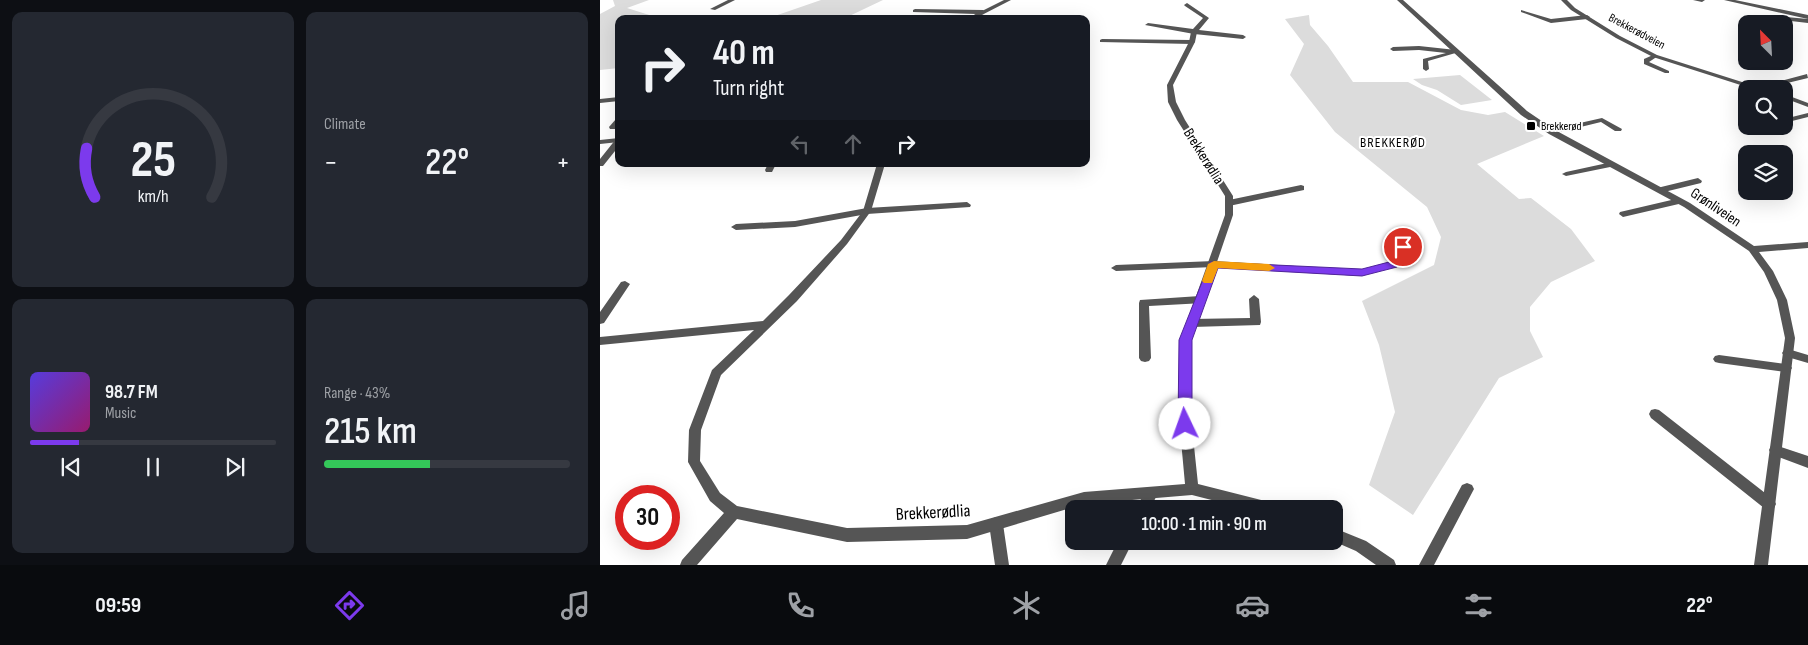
<!DOCTYPE html>
<meta charset="utf-8">
<style>
body{margin:0;font-family:"Sofia Sans Condensed",sans-serif;background:#242831;color:#f1f3f6;height:100vh;display:flex;flex-direction:column;font-size:19px;white-space:nowrap}
*{box-sizing:border-box;margin:0}
p{font-size:16px;color:#9ea1a6}
.icon{flex:none;width:28px;height:28px;fill:none;stroke:currentColor;stroke-width:2;stroke-linecap:round;stroke-linejoin:round}
.map{position:relative;flex:1;overflow:hidden}
.panel{display:flex;flex-direction:column;gap:12px;padding:12px;background:#0d0f14;width:600px}
.panel>*{flex:none}
.top-card{position:absolute;left:15px;top:15px;width:475px;height:152px;border-radius:10px;box-shadow:0 5px 20px #0002;background:#171b24;color:#f1f3f6;overflow:hidden}
.needle{width:32px;rotate:336deg}
.buttons{position:absolute;left:1138px;top:15px;display:grid;gap:10px}
.buttons a{display:grid;place-items:center;width:55px;height:55px;border-radius:10px;background:#171b24;box-shadow:0 5px 20px #0002;font-size:25px}
.speed{position:absolute;left:15px;top:485px;display:flex;gap:10px;font-size:25px;font-weight:700;text-align:center}
.speed>*{display:grid;place-content:center;width:65px;height:65px;border-radius:50%;background:#171b24;box-shadow:0 5px 20px #0002;line-height:1}
.speed .limit{border:8px solid #d22;background:#fff;color:#111}
.pin{position:absolute;display:grid;place-items:center;width:42px;height:42px;color:#fff;margin:-21px;border:2px solid #fff;border-radius:50%;box-shadow:0 1px 5px #0007}
.me{position:absolute;width:55px;margin:-28px;rotate:357deg;stroke-linejoin:round;filter:drop-shadow(0 0 4px #0008)}
.turn{display:flex;align-items:center;gap:18px;height:105px;padding:0 15px;font-size:22px}
.turn .icon{width:65px;height:65px;stroke-width:2.5}
.turn b{display:block;font-size:35px;line-height:42px}
.lanes{display:flex;align-items:center;height:48px;padding:0 15px;background:#0003;justify-content:center;gap:25px;direction:ltr}
.lanes .off{opacity:.35}
.big{font-size:38px;font-weight:600;line-height:1.1}
.panel .widget{flex:1;display:flex;flex-direction:column;justify-content:center;gap:8px;min-width:0;padding:0 18px;border-radius:10px;background:#242831}
.panel .dial{align-items:center;gap:0}
.dial svg{height:130px;overflow:visible;fill:none;stroke:#363941;stroke-width:7;stroke-linecap:round;text-anchor:middle}
.dial text{fill:#f1f3f6;stroke:none}
.song{display:flex;align-items:center;gap:15px}
.cover{width:60px;height:60px;border-radius:8px;background:linear-gradient(135deg,hsl(250 70% 55%),hsl(320 70% 35%))}
.played{height:5px;border-radius:2px;background:linear-gradient(90deg,#7c3aed 20%,#363941 20%)}
.keys{display:flex;justify-content:space-around;direction:ltr}
.heat{display:flex;justify-content:space-between;align-items:center;font-size:28px;direction:ltr}
.charge{height:8px;border-radius:4px;background:linear-gradient(90deg,#34c759 43%,#363941 0)}
.panel .tiles{flex:1;display:grid;gap:12px;grid-template-columns:repeat(2,1fr)}
.trip{position:absolute;left:465px;top:500px;width:278px;height:50px;border-radius:10px;background:#171b24;box-shadow:0 5px 20px #0002;font-weight:600;line-height:50px;text-align:center}
.dock{display:flex;height:80px;justify-content:space-around;align-items:center;background:#090b0e;color:#9ea1a6}
.dock .icon{width:35px;height:35px}
.dock .on{color:#7c3aed}
.dock b{font-size:22px;color:#f1f3f6}
main{display:flex;flex:1;min-height:0}
.map>svg:first-child{display:block}
</style>
<main>
<section class="panel">
<div class="tiles">
<div class="widget dial"><svg viewBox="0 0 100 80">
<path d="M14 69A42 42 0 1 1 86 69"/>
<path d="M14 69A42 42 0 0 1 9 39" stroke="#7c3aed"/>
<text x="50" y="56" font-size="32" font-weight="700">25</text>
<text x="50" y="72" font-size="11">km/h</text>
</svg></div>
<div class="widget"><p>Climate</p>
<div class="heat"><a>−</a><b class="big">22°</b><a>+</a></div>
</div>
<div class="widget">
<div class="song"><i class="cover"></i><div><b>98.7 FM</b><p>Music</p></div></div>
<div class="played"></div>
<div class="keys"><svg class="icon" aria-label="previous" viewBox="0 0 24 24"><path d="M18 5L8 12l10 7zM5 5v14"/></svg><svg class="icon" aria-label="pause" viewBox="0 0 24 24"><path d="M8 5v14M16 5v14"/></svg><svg class="icon" aria-label="next" viewBox="0 0 24 24"><path d="M6 5l10 7-10 7zM19 5v14"/></svg></div>
</div>
<div class="widget"><p>Range · 43%</p><b class="big">215 km</b><div class="charge"></div></div>
</div>
</section>
<div class="map">
<svg width="1208" height="565" viewBox="0 0 1208 565">
<rect width="100%" height="100%" fill="#fff"/>
<path fill="#dcdcdc" d="M 13,0 L 49,0 L 27,8 L 62,19 L 19,19 L 19,68 L 0,70 L 0,14 L 15,6 Z
M 221,0 L 283,0 L 243,19 L 166,19 Z
M 709,15 L 710,25 L 728,46 L 753,82 L 808,82 L 861,110 L 888,115 L 905,112 L 944,136 L 877,164 L 919,199 L 931,198 L 971,229 L 995,261 L 951,282 L 930,307 L 930,331 L 943,357 L 899,378 L 813,515 L 769,485 L 795,412 L 779,345 L 762,301 L 834,265 L 841,237 L 827,207 L 735,132 L 690,75 L 704,44 L 685,19 Z
M 860,75 L 892,100 L 861,105 L 837,90 L 822,85 L 813,79 Z"/>
<g fill="none" stroke-linecap="round" stroke-linejoin="round">
<path fill="#555" fill-rule="evenodd" d="M 128,0 L 135,0 L 115,10 L 110,9 Z
M 1093,0 L 1105,0 L 1102,2 Z
M 587,3 L 609,18 L 599,30 L 643,35 L 646,37 L 643,39 L 594,34 L 545,25 L 548,23 L 593,29 L 603,18 L 585,6 L 584,5 Z
M 315,9 L 383,10 L 386,12 L 385,13 L 379,14 L 404,19 L 377,17 L 374,15 L 376,14 L 313,12 L 313,10 Z
M 921,10 L 951,19 L 987,15 L 990,17 L 987,19 L 951,23 L 921,12 Z
M 1175,16 L 1208,19 L 1208,23 L 1173,19 L 1172,18 Z
M 502,39 L 592,40 L 595,42 L 592,44 L 500,42 L 500,40 Z
M 819,46 L 856,50 L 859,52 L 828,61 L 829,69 L 826,71 L 823,69 L 823,59 L 846,53 L 819,50 L 793,51 L 790,49 L 793,47 Z
M 1053,55 L 1058,56 L 1049,62 L 1069,71 L 1069,73 L 1065,73 L 1044,64 L 1044,59 Z
M 1207,74 L 1208,78 L 1163,89 L 1155,88 Z
M 19,97 L 19,101 L 0,103 L 0,99 Z
M 1208,113 L 1208,117 L 1184,123 L 1184,119 Z
M 1002,118 L 1022,129 L 1021,131 L 1015,131 L 1001,122 L 952,134 L 948,132 L 949,130 Z
M 16,119 L 19,119 L 19,125 L 16,129 L 10,129 L 9,127 Z
M 16,139 L 19,139 L 19,146 L 3,166 L 0,166 L 0,159 Z
M 1012,162 L 1016,164 L 1015,166 L 966,176 L 962,174 L 966,172 Z
M 168,164 L 176,164 L 172,172 L 166,172 L 165,170 Z
M 1098,178 L 1102,181 L 1101,183 L 1060,193 L 1056,190 L 1057,188 Z
M 701,185 L 704,186 L 704,190 L 629,206 L 625,203 L 629,200 Z
M 1080,198 L 1084,201 L 1083,203 L 1023,217 L 1019,214 L 1020,212 Z
M 367,202 L 371,205 L 370,207 L 267,214 L 195,227 L 136,230 L 131,227 L 136,224 L 195,221 L 267,208 Z
M 803,244 L 808,247 L 796,266 L 761,276 L 614,267 L 516,271 L 511,268 L 516,265 L 614,261 L 761,270 L 789,262 L 800,245 Z
M 25,281 L 30,284 L 4,323 L 0,324 L 0,312 L 21,282 Z
M 654,295 L 659,299 L 661,322 L 660,325 L 592,327 L 588,326 L 587,323 L 588,320 L 592,319 L 650,318 L 649,299 Z
M 600,296 L 604,297 L 605,300 L 604,303 L 549,306 L 551,358 L 549,361 L 545,362 L 541,361 L 539,358 L 539,303 L 540,300 Z
M 1188,349 L 1208,355 L 1208,363 L 1184,356 L 1182,353 L 1184,350 Z
M 1119,355 L 1186,364 L 1190,365 L 1192,368 L 1190,371 L 1186,372 L 1119,363 L 1115,362 L 1113,359 L 1115,356 Z
M 1055,409 L 1059,410 L 1174,500 L 1176,504 L 1174,508 L 1169,510 L 1164,508 L 1051,418 L 1049,414 L 1051,410 Z
M 1175,445 L 1208,456 L 1208,468 L 1171,454 L 1169,450 L 1171,446 Z
M 867,483 L 872,485 L 874,489 L 834,565 L 819,565 L 862,485 Z
M 551,487 L 556,489 L 558,493 L 550,509 L 536,509 L 546,489 Z
M 396,517 L 401,519 L 403,524 L 409,565 L 395,565 L 389,524 L 391,519 Z
M 518,541 L 533,541 L 521,565 L 506,565 Z"/>
<path fill="#555" fill-rule="evenodd" d="M 404,0 L 411,0 L 374,19 L 366,19 Z
M 797,0 L 803,0 L 927,111 L 955,130 L 1090,203 L 1154,246 L 1208,242 L 1208,248 L 1159,252 L 1173,271 L 1187,300 L 1195,338 L 1168,565 L 1154,565 L 1185,338 L 1177,300 L 1164,272 L 1149,251 L 1084,207 L 949,134 L 921,115 Z
M 961,0 L 967,0 L 975,8 L 1020,36 L 1057,55 L 1164,89 L 1153,89 L 1053,57 L 1016,38 L 971,10 Z
M 1124,0 L 1135,0 L 1208,15 L 1208,19 Z
M 594,30 L 597,32 L 595,42 L 573,85 L 576,102 L 585,120 L 633,196 L 633,215 L 590,341 L 590,408 L 598,484 L 673,503 L 678,505 L 680,509 L 647,509 L 592,495 L 484,504 L 367,539 L 247,542 L 137,519 L 97,565 L 80,565 L 82,560 L 124,513 L 110,501 L 88,462 L 89,430 L 112,370 L 154,330 L 0,345 L 0,337 L 163,321 L 189,295 L 241,240 L 263,211 L 277,164 L 285,164 L 271,211 L 247,244 L 197,301 L 121,375 L 101,430 L 100,461 L 120,493 L 137,506 L 247,528 L 367,525 L 484,492 L 585,484 L 578,408 L 580,341 L 625,215 L 625,196 L 577,120 L 568,102 L 567,85 L 589,42 L 591,32 Z
M 1184,94 L 1208,103 L 1208,107 L 1184,98 Z
M 19,138 L 19,142 L 0,144 L 0,140 Z
M 734,528 L 766,541 L 794,560 L 796,565 L 776,565 L 756,551 L 733,541 Z"/>
</g>
<path fill="#7c3aed" stroke="#51269a" d="M 803,243 L 808,247 L 797,267 L 762,276 L 618,268 L 592,340 L 592,424 L 590,429 L 580,429 L 578,424 L 579,340 L 610,262 L 762,269 L 789,262 L 799,244 Z"/>
<path fill="#f59e0b" d="M 614,261 L 669,264 L 675,268 L 669,271 L 618,268 L 612,283 L 604,283 L 602,281 L 608,264 Z"/>
<rect fill="#000" stroke="#fff" stroke-width="2" x="926" y="121" width="10" height="10" rx="2.5"/>
<g text-anchor="middle" stroke-width="4" stroke-linejoin="round" paint-order="stroke">
<g font-size="12" fill="#000" stroke="#fff">
<text transform="translate(1037 31) rotate(28)" y="4">Brekkerødveien</text>
</g>
<g font-size="12" fill="#000" stroke="#fff" text-anchor="start">
<text x="941" y="130">Brekkerød</text>
</g>
<g font-size="14" letter-spacing="1" fill="#000" stroke="#fff">
<text x="793" y="147">BREKKERØD</text>
</g>
<g font-size="15" fill="#000" stroke="#fff">
<text transform="translate(604 156) rotate(58)" y="5">Brekkerødlia</text>
<text transform="translate(1116 207) rotate(34)" y="5">Grønliveien</text>
</g>
<g font-size="18" fill="#000" stroke="#fff">
<text transform="translate(333 512) rotate(-3)" y="6">Brekkerødlia</text>
</g>
</g>
</svg>
<div class="buttons">
<a><svg class="needle" viewBox="-14 -14 28 28"><path d="M0-13l5 13h-10z" fill="#e53935"/><path d="M0 13l5-13h-10z" fill="#9ea1a6"/></svg></a>
<a><svg class="icon" aria-label="search" viewBox="0 0 24 24"><circle cx="10" cy="10" r="6"/><path d="M15 15l6 6"/></svg></a>
<a><svg class="icon" aria-label="layers" viewBox="0 0 24 24"><path d="M12 4l9 5-9 5-9-5zM3 14l9 5 9-5"/></svg></a>
</div>
<div class="speed"><div class="limit">30</div></div>
<div class="pin" style="left:803px;top:247px;background:#d93025"><svg class="icon" aria-label="arrive" viewBox="0 0 24 24"><path d="M6 21V4h12l-3 4 3 4H6"/></svg></div>
<svg class="me" style="left:585px;top:424px" viewBox="-20 -20 40 40"><circle r="19" fill="#fff"/><path d="M0-13L10 11 0 6-10 11z" fill="#7c3aed"/></svg>
<div class="trip">10:00 · 1 min · 90 m</div>
<div class="top-card">
<div class="turn"><svg class="icon" aria-label="right" viewBox="0 0 24 24"><path d="M7 20v-9h11M14 6l5 5-5 5"/></svg><div><b>40 m</b>Turn right</div></div>
<div class="lanes"><svg class="icon off" aria-label="left" viewBox="0 0 24 24"><path d="M17 20v-9H6M10 6l-5 5 5 5"/></svg><svg class="icon off" aria-label="ahead" viewBox="0 0 24 24"><path d="M12 20V5M6 11l6-6 6 6"/></svg><svg class="icon" aria-label="right" viewBox="0 0 24 24"><path d="M7 20v-9h11M14 6l5 5-5 5"/></svg></div>
</div>
</div>
</main>
<nav class="dock">
<b>09:59</b>
<svg class="icon on" aria-label="directions" viewBox="0 0 24 24"><path d="M12 3l9 9-9 9-9-9zM9 14v-3h6M13 9l2 2-2 2"/></svg>
<svg class="icon" aria-label="music" viewBox="0 0 24 24"><path d="M9 18V5l10-2v13"/><circle cx="6" cy="18" r="3"/><circle cx="16" cy="16" r="3"/></svg>
<svg class="icon" aria-label="phone" viewBox="0 0 24 24"><path d="M5 4h4l2 5-3 2q2 4 5 5l2-3 5 2v4C11 20 4 13 5 4z"/></svg>
<svg class="icon" aria-label="climate" viewBox="0 0 24 24"><path d="M12 3v18M4 7l16 10M4 17L20 7"/></svg>
<svg class="icon" aria-label="car" viewBox="0 0 24 24"><path d="M5 17H2v-5l4-1 3-4h7l3 4 3 1v5h-3M9 17h6M6 11h13"/><circle cx="7" cy="17" r="2"/><circle cx="17" cy="17" r="2"/></svg>
<svg class="icon" aria-label="filters" viewBox="0 0 24 24"><path d="M4 7h16M4 17h16"/><circle cx="9" cy="7" r="2"/><circle cx="15" cy="17" r="2"/></svg>
<b>22°</b>
</nav>
